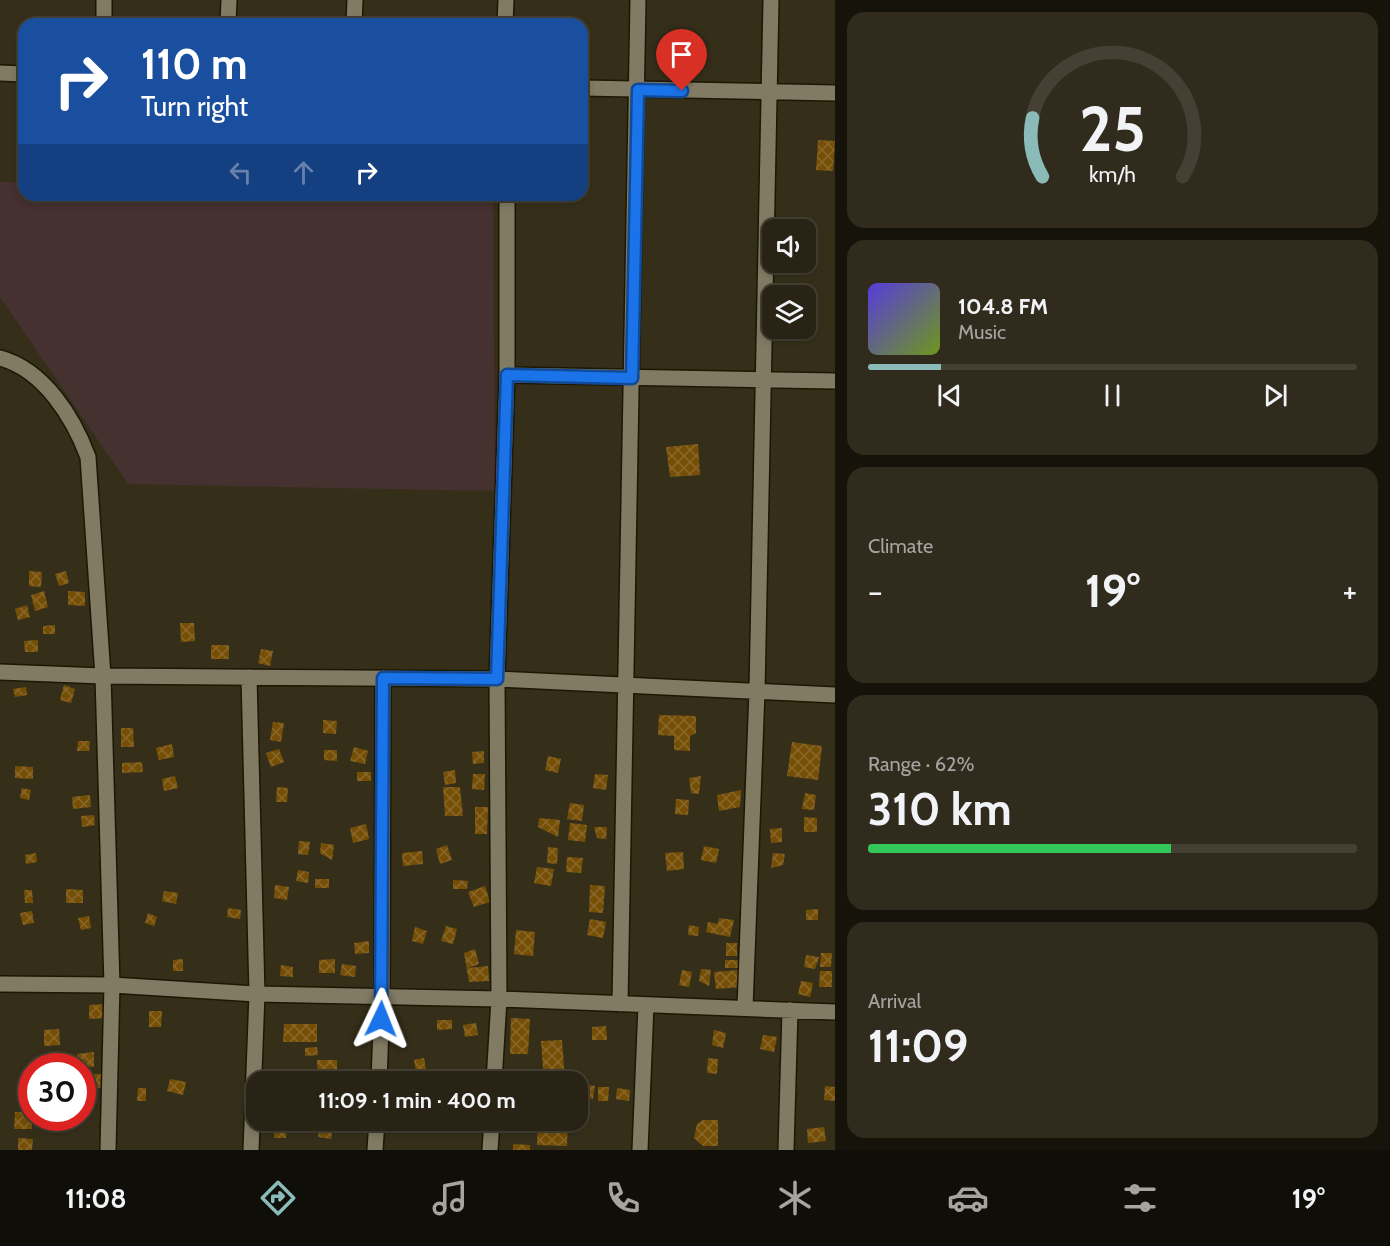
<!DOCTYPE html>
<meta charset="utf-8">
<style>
body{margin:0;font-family:Cabin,sans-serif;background:#302b1d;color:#f1f3f6;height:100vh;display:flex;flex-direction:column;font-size:22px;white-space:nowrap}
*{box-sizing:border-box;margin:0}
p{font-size:20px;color:#a5a4a0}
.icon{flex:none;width:33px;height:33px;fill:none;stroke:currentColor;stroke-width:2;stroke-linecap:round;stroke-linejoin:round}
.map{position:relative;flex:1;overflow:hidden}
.details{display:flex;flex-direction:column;gap:12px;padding:12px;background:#16130b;width:555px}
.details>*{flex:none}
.banner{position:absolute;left:18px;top:18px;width:570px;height:183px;border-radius:18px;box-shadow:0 3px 9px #0003,0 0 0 2px #444034;background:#1a4fa0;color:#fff;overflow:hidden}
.fabs{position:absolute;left:762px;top:219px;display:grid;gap:12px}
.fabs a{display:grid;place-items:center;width:54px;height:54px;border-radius:12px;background:#282314;box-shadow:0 3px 9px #0003,0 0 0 2px #444034;font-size:30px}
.speed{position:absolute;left:18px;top:1053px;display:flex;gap:12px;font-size:30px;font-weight:700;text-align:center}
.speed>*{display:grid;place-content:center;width:78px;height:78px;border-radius:50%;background:#282314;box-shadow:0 3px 9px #0003,0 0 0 2px #444034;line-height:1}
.speed .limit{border:9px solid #d22;background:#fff;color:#111}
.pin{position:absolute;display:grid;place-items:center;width:51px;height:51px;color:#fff;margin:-62px -26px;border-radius:50% 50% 50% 0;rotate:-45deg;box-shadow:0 0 6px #0007}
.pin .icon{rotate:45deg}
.me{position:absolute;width:66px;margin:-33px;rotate:2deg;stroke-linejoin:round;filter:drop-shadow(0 0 4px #0008)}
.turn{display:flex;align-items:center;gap:21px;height:126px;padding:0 24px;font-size:27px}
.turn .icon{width:78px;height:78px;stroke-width:2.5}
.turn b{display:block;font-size:42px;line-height:51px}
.lanes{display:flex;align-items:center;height:57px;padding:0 24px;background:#0003;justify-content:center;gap:30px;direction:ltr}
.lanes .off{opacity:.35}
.big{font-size:45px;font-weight:700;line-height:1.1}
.details .tile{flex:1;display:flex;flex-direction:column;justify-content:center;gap:9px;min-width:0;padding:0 21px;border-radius:18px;background:#302b1d}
.details .dial{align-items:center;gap:0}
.dial svg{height:156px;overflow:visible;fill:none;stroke:#444034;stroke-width:7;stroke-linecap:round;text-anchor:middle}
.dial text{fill:#f1f3f6;stroke:none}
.song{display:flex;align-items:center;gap:18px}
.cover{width:72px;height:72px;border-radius:9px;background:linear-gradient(135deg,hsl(250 70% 55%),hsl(80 70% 35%))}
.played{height:6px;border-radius:3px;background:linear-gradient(90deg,#8bbbb9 15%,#444034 15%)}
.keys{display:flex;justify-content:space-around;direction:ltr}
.heat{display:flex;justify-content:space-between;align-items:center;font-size:33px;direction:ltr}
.charge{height:9px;border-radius:4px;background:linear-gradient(90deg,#34c759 62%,#444034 0)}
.trip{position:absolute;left:246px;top:1071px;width:342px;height:60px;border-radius:18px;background:#282314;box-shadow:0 3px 9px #0003,0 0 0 2px #444034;font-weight:700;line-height:60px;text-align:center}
.tabs{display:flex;height:96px;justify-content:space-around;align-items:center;background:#100e08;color:#a5a4a0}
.tabs .icon{width:42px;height:42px}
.tabs .active{color:#8bbbb9}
.tabs b{font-size:27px;color:#f1f3f6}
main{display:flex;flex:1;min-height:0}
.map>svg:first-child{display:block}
</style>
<main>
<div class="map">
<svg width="835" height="1150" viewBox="0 0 835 1150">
<defs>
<pattern id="building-cross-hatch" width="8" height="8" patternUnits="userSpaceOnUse" patternTransform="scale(1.5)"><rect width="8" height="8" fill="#764f07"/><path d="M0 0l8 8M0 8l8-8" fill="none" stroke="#89672a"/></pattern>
</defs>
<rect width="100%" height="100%" fill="#352f1a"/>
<path fill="#45312f" d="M 0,182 L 24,182 L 24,195 L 493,195 L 495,491 L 128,484 L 0,297 Z"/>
<path fill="url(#building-cross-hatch)" d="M 818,140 L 835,141 L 833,171 L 816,170 Z
M 698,444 L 700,475 L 670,477 L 666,447 Z
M 29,571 L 42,572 L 41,587 L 29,586 Z
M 66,571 L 69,583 L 59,586 L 55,574 Z
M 44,591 L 48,607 L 35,611 L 31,595 Z
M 68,591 L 85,592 L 85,606 L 68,605 Z
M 27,605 L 30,617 L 18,620 L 15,609 Z
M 180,623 L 194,623 L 195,641 L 181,642 Z
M 55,625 L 55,634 L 43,634 L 43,626 Z
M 38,640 L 38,652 L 25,652 L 24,641 Z
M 211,645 L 229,645 L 229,659 L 211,659 Z
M 261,649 L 273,651 L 270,666 L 258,663 Z
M 64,685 L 75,689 L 71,703 L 60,700 Z
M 26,687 L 27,695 L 15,697 L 13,689 Z
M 659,715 L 696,716 L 696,733 L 690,736 L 690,751 L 674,750 L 674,736 L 658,735 Z
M 323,720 L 337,721 L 336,734 L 323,733 Z
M 273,722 L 284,723 L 281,742 L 270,740 Z
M 121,728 L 133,728 L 134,747 L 121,747 Z
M 78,741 L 90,741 L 89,751 L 77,751 Z
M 792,742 L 822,746 L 818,780 L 787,776 Z
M 172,744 L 174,757 L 159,760 L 156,748 Z
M 354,747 L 368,751 L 365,764 L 350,761 Z
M 279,749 L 284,762 L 271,767 L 266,753 Z
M 324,750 L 337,750 L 337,761 L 324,760 Z
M 484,751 L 484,763 L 473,764 L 472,752 Z
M 548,756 L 561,759 L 558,773 L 545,770 Z
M 142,762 L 143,772 L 122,773 L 122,763 Z
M 15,766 L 33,767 L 33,779 L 15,778 Z
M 455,770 L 456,783 L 445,785 L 443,772 Z
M 357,772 L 371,772 L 371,781 L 357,781 Z
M 473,774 L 485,774 L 484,790 L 472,789 Z
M 595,774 L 608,775 L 606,790 L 593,788 Z
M 175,776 L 178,788 L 164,791 L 162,779 Z
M 701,776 L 699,794 L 691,793 L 689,778 Z
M 277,787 L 288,788 L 287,802 L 276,802 Z
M 443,787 L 460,787 L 463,816 L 445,816 Z
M 22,788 L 31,790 L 29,800 L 20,798 Z
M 741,790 L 740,807 L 719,811 L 717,795 Z
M 805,793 L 816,795 L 814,810 L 802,809 Z
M 90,795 L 91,807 L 73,809 L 72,797 Z
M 676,799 L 689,800 L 688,815 L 675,814 Z
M 570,803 L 584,805 L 582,821 L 567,819 Z
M 475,807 L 488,807 L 487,834 L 475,834 Z
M 94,815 L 95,825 L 82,827 L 81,816 Z
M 804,817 L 817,818 L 817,832 L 804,832 Z
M 539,818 L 560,820 L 558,837 L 538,827 Z
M 570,823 L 587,825 L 585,842 L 568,840 Z
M 366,824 L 369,839 L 353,843 L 350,828 Z
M 594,827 L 607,827 L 606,839 L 597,838 Z
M 782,828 L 782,842 L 771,843 L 770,829 Z
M 299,841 L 310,842 L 308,855 L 298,854 Z
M 321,843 L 334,845 L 332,860 L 320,853 Z
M 447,845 L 452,860 L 440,864 L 436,849 Z
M 704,846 L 719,849 L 716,863 L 701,860 Z
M 548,847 L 558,848 L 557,864 L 547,863 Z
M 422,851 L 423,864 L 403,866 L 402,853 Z
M 683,852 L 684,869 L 667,871 L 665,853 Z
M 36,853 L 37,862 L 26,864 L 25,855 Z
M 773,853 L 785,854 L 783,865 L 771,868 Z
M 567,857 L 583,858 L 581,873 L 566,872 Z
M 537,867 L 554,869 L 551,886 L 534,883 Z
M 298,870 L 309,872 L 308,883 L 296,881 Z
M 315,879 L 329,879 L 329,888 L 315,888 Z
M 453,880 L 468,881 L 467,889 L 453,889 Z
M 275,885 L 289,887 L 287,900 L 274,898 Z
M 590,885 L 605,886 L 603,913 L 589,912 Z
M 485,886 L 490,902 L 474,907 L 468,892 Z
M 66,889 L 83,890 L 83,903 L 66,903 Z
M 24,890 L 32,890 L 33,903 L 25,903 Z
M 164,891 L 178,893 L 176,904 L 162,901 Z
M 228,908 L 241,910 L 240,919 L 227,917 Z
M 818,909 L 818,920 L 806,920 L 806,910 Z
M 32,911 L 34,923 L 23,925 L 20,913 Z
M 148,913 L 157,917 L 154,926 L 145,923 Z
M 89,916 L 91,928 L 81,930 L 78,918 Z
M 719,918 L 734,920 L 730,937 L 706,932 L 708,922 L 718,924 Z
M 590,919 L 606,922 L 603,938 L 587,935 Z
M 689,925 L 699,927 L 698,936 L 688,935 Z
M 446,926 L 457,929 L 453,944 L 441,941 Z
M 415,927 L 427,931 L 423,944 L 412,941 Z
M 516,930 L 535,932 L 533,956 L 514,954 Z
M 369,941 L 369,953 L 355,954 L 354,943 Z
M 726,943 L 737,943 L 737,956 L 726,956 Z
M 475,949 L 479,964 L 468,968 L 488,966 L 489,981 L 469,982 L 464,953 Z
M 821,953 L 832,953 L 831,967 L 820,967 Z
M 806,955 L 819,957 L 815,969 L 804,967 Z
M 183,959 L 183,971 L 173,971 L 173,960 Z
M 335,959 L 335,973 L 319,973 L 319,960 Z
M 725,960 L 738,960 L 738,968 L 725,968 Z
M 342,964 L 356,966 L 355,977 L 340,975 Z
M 281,965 L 293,967 L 293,977 L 280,976 Z
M 701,969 L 711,970 L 709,986 L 699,981 Z
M 682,970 L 692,972 L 689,987 L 679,985 Z
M 740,970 L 741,987 L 716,989 L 714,972 Z
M 820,971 L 832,971 L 832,987 L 819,987 Z
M 801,981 L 813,983 L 810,997 L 798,994 Z
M 108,1004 L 109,1018 L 89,1019 L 89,1005 Z
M 149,1011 L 162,1011 L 161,1027 L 149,1027 Z
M 511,1018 L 530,1019 L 528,1054 L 510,1054 Z
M 437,1020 L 452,1020 L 452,1029 L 437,1030 Z
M 476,1023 L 478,1035 L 465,1037 L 463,1025 Z
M 284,1024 L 317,1024 L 317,1042 L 283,1042 Z
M 606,1026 L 607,1040 L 592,1040 L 592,1027 Z
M 59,1029 L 60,1045 L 44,1046 L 44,1030 Z
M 714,1030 L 726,1033 L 723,1048 L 712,1045 Z
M 763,1035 L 777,1037 L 774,1052 L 760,1049 Z
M 562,1040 L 565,1082 L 544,1082 L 541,1041 Z
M 317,1047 L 318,1055 L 305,1056 L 305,1048 Z
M 94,1052 L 94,1067 L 78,1066 L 77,1054 Z
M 424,1058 L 426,1069 L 416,1071 L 414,1060 Z
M 708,1058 L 718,1059 L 717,1074 L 707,1073 Z
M 317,1060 L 337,1060 L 337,1081 L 318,1082 Z
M 87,1074 L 104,1074 L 104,1088 L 87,1088 Z
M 170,1079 L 186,1082 L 183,1095 L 167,1091 Z
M 582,1084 L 595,1086 L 593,1099 L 580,1097 Z
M 825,1086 L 835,1087 L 835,1101 L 824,1100 Z
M 598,1087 L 609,1087 L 608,1101 L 598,1101 Z
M 138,1088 L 146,1088 L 146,1101 L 137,1101 Z
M 617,1088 L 630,1090 L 629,1101 L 616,1099 Z
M 15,1112 L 32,1112 L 32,1129 L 14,1129 Z
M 321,1120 L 334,1122 L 331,1139 L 318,1137 Z
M 538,1120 L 568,1120 L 567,1146 L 537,1145 Z
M 703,1120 L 718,1120 L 718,1146 L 703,1146 L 694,1138 L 697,1124 Z
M 274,1127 L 287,1127 L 286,1138 L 274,1138 Z
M 824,1127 L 826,1141 L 808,1143 L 807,1129 Z
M 18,1138 L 33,1139 L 32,1150 L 18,1150 Z
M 513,1144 L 530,1145 L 530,1150 L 513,1150 Z"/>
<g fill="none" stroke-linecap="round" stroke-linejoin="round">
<defs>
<path id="minor" d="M 104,24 L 104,0
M 228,24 L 229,0
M 354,24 L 355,0
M 505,24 L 506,0
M 0,73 L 24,74
M 582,88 L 835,93
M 507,195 L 507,375 L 835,381
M 0,358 C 44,370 73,417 88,457 L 103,676 L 112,985 L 108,1150
M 0,672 L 103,676 L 497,679 L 835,695
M 249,677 L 257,994 L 251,1150
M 0,984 L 112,985 L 257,994 L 499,999 L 835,1012
M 620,1004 L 638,0
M 745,1008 L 757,691 L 771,0
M 379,1082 L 382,998 L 383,678
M 494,1082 L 499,999 L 497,679 L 507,375
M 375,1150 L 377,1120
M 490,1150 L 492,1120
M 640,1150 L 646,1005
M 786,1150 L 790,1010"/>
</defs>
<use href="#minor" stroke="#1c1704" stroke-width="18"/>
<use href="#minor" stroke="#817b63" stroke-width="15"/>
</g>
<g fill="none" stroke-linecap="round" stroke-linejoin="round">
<defs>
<path id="route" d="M 381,1019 L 383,678 L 497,679 L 507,375 L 632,378 L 638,90 L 682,91"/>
</defs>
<use href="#route" stroke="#114b97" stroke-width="15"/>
<use href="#route" stroke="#1a73e8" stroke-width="10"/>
</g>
</svg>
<div class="fabs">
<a><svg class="icon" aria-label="sound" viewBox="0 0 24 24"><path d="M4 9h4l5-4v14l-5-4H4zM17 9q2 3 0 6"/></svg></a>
<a><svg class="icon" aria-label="layers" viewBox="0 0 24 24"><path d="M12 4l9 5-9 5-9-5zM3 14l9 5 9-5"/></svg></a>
</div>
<div class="speed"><div class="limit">30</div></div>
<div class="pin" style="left:682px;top:91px;background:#d93025"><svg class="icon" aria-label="arrive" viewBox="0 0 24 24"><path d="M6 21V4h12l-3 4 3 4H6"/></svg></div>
<svg class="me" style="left:381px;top:1019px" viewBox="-20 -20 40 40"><path d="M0-17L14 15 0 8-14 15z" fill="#1a73e8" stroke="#fff" stroke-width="4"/></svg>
<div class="trip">11:09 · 1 min · 400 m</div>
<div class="banner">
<div class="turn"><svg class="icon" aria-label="right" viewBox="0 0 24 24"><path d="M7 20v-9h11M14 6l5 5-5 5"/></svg><div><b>110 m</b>Turn right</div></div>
<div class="lanes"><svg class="icon off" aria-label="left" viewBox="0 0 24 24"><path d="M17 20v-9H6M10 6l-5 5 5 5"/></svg><svg class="icon off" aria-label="ahead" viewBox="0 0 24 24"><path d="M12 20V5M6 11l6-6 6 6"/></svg><svg class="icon" aria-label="right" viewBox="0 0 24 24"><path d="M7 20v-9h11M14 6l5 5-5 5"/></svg></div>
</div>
</div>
<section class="details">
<div class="tile dial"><svg viewBox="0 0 100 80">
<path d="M14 69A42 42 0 1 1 86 69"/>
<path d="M14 69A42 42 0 0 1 9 39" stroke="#8bbbb9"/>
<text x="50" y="56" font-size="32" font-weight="700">25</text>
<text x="50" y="72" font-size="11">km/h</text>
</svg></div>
<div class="tile">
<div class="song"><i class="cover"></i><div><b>104.8 FM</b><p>Music</p></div></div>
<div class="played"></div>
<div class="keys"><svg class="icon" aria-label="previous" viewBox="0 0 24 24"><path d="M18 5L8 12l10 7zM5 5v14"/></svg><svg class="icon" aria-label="pause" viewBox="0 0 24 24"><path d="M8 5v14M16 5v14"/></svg><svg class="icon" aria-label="next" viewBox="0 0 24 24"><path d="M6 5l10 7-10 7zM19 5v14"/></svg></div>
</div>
<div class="tile"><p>Climate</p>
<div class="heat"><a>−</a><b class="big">19°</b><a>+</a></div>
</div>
<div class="tile"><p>Range · 62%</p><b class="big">310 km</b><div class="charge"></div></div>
<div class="tile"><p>Arrival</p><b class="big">11:09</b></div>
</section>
</main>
<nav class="tabs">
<b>11:08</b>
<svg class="icon active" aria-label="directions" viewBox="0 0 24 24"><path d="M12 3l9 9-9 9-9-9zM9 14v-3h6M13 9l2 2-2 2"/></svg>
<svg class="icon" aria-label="music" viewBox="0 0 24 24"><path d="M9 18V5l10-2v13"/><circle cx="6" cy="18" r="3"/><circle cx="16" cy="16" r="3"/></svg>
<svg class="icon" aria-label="phone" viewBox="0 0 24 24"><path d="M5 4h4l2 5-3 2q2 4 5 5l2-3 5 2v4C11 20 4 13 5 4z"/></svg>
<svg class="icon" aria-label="climate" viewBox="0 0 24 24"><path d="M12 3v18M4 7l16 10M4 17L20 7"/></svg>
<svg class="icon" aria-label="car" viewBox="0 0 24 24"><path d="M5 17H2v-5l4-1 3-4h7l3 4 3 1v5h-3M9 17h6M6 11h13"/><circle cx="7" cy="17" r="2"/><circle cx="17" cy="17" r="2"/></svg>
<svg class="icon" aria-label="filters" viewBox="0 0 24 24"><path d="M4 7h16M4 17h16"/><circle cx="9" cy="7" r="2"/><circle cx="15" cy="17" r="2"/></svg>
<b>19°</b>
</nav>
